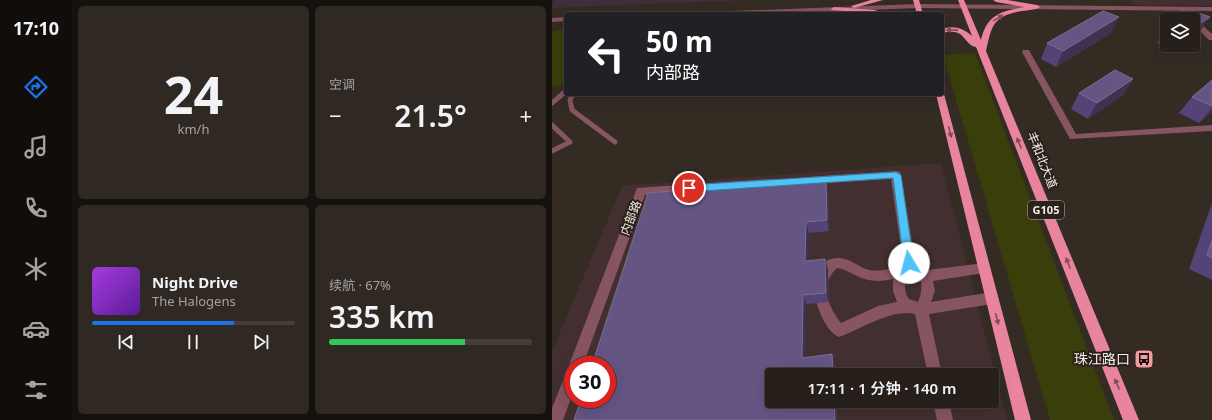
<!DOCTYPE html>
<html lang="zh">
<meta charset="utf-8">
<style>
body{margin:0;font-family:"Noto Sans","Noto Sans SC",sans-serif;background:#2f2823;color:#f1f3f6;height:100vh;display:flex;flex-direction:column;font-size:15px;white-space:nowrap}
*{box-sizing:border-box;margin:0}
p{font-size:13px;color:#a4a3a2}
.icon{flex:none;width:22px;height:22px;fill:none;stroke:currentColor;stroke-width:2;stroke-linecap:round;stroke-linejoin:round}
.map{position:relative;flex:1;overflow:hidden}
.sheet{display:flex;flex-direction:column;gap:6px;padding:6px;background:#15120e;width:480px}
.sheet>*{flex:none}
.banner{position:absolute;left:12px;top:12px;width:380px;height:84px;border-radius:4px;box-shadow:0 4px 16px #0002,0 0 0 1px #433e39;background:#202124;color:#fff;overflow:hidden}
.controls{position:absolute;left:608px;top:12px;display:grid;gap:8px}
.controls a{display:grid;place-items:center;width:40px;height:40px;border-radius:4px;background:#27201a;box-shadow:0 4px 16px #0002,0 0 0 1px #433e39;font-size:20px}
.speed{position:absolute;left:12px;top:356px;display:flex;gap:8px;font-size:20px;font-weight:700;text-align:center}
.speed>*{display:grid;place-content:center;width:52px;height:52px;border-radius:50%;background:#27201a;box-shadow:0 4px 16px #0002,0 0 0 1px #433e39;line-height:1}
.speed .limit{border:6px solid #d22;background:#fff;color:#111}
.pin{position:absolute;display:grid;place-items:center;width:34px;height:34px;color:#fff;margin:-17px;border:2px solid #fff;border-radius:50%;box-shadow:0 1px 4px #0007}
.me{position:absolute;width:44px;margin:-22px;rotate:352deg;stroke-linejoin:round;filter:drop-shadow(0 0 3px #0008)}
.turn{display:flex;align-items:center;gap:14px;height:84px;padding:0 16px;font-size:18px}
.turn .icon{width:52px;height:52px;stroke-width:2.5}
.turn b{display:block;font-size:28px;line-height:34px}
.big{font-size:30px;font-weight:600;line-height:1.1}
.sheet .card{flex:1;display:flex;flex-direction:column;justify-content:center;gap:6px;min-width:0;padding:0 14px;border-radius:6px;background:#2f2823}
.sheet .dial{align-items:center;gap:0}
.dial b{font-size:52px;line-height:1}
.song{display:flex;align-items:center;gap:12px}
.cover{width:48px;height:48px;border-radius:6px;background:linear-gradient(135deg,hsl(280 70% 55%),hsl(270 70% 35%))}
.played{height:4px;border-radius:2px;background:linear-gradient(90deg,#1a73e8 70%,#433e39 70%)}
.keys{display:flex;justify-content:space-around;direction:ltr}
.heat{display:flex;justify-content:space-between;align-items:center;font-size:22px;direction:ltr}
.charge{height:6px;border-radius:3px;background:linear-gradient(90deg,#34c759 67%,#433e39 0)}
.sheet .tiles{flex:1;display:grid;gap:6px;grid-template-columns:repeat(2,1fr)}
.trip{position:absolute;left:213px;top:368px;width:234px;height:40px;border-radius:4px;background:#27201a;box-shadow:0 4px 16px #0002,0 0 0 1px #433e39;font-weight:600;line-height:40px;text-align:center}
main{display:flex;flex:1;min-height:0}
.dock{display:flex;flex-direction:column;width:72px;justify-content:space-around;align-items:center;background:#100d0a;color:#a4a3a2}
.dock .icon{width:28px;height:28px}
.dock .on{color:#1a73e8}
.dock b{font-size:18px;color:#f1f3f6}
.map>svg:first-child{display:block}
</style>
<main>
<nav class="dock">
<b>17:10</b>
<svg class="icon on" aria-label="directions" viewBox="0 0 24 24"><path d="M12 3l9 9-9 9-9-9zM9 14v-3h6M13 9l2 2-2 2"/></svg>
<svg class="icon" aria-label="music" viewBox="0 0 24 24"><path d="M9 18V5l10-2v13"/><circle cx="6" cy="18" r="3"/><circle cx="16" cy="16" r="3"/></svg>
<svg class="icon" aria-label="phone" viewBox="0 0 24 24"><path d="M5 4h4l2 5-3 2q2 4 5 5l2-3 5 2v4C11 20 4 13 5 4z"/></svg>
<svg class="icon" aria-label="climate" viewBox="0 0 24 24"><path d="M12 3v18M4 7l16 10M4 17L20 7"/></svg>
<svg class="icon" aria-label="car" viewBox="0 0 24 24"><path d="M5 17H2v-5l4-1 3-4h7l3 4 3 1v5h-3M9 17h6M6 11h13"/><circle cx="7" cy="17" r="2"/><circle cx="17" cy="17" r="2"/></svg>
<svg class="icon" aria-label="filters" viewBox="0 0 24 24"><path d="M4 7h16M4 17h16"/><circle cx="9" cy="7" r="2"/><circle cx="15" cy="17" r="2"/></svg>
</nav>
<section class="sheet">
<div class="tiles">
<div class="card dial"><b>24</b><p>km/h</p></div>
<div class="card"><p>空调</p>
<div class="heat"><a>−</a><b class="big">21.5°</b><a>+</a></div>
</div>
<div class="card">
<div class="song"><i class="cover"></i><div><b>Night Drive</b><p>The Halogens</p></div></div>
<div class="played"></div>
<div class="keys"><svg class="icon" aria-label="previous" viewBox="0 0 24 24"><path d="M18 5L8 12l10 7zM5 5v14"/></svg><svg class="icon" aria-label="pause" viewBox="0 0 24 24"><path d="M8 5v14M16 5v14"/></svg><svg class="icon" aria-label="next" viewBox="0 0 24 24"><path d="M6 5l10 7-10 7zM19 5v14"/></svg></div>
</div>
<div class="card"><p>续航 · 67%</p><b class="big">335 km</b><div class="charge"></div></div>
</div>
</section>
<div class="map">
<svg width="660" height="420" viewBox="0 0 660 420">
<rect width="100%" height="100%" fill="#342b23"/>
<path fill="#432f2f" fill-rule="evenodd" d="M 579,0 L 660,0 L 660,6 L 583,5 Z
M 389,163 L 455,420 L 0,420 L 0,351 L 70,186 ZM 21,365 L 55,365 L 55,399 L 21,399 ZM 220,375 L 440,375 L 440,401 L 220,401 Z"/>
<path fill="#3e2f3c" d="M 3,0 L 192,0 L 0,8 L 0,4 Z"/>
<path fill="#3a3e0b" d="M 14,28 L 14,82 L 5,87 L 0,85 L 0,32 Z
M 423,53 L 562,420 L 498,420 L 391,55 Z"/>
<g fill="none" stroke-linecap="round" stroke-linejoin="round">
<path stroke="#875461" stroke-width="5" d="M 21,94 L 18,100 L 20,110 L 63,142
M 0,103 L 14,91
M 0,125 L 18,142 L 0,151"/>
<path fill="#875461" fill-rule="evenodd" d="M 627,7 L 631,7 L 660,34 L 660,40 L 657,40 L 641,24 L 641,19 L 636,19 L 627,9 Z
M 471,50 L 477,50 L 478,52 L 524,134 L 660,125 L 660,131 L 518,139 L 470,52 Z
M 344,171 L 348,172 L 349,175 L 363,260 L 376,270 L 432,263 L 436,264 L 438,268 L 436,272 L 432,273 L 381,281 L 383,291 L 379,302 L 440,292 L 445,294 L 446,298 L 445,302 L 440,304 L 377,314 L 390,375 L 376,375 L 363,314 C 341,308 309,329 287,337 C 277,333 271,320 267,310 C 260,294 260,259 285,258 C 297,257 306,267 317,270 C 327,272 338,269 347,267 L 351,262 L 339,179 L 260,184 L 256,183 L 255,180 L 256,177 ZM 285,268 C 292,269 297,272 303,275 C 316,282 327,282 341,279 L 341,291 L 345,302 L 326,306 L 289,323 C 276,307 267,284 285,268 ZM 359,270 C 372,278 371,289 366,302 L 357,299 C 350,290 353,279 359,270 Z
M 217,179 L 221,180 L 222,183 L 221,186 L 217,187 L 93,195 L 31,365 L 21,365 L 21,392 L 11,420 L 0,420 L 0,408 L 16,368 L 18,367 L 17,365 L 85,188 Z
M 381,401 L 397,401 L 401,420 L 385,420 Z"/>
<path fill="#875461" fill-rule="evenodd" d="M 366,4 L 660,7 L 660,11 L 366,8 L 209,14 L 153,14 L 156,12 Z
M 14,17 L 14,21 L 0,22 L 0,18 Z"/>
<path fill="#e9849e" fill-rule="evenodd" d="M 319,0 L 331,0 L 302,8 L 299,6 Z
M 361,0 L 367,0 L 371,14 L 365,14 Z
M 406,0 L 412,0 L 429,40 C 435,14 450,11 473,7 L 444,2 L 441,0 L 455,0 L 485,5 L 488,7 C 484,10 476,10 470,11 C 440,16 440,26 434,51 L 587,420 L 571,420 L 424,47 C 410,44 415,27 390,33 L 390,29 C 402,25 411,28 420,36 Z
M 282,7 L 323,10 L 334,14 L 280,10 L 279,9 Z
M 390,92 L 392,94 L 479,420 L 463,420 L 384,94 L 390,94 Z"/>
</g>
<path fill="#534377" d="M 615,27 L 615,45 L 629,45 L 621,50 L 605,43 Z
M 559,33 L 504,67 L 489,59 L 495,43 Z
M 581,79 L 571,95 L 536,119 L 519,109 L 527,93 Z
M 660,80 L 660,112 L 647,123 L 627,113 L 640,97 Z
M 276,190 L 277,231 L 257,233 L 257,260 L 276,269 L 277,302 L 254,304 L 254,357 L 283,361 L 285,420 L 22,420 Z
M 660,203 L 660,280 L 637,269 Z"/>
<path fill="#3f3250" d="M 567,17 L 559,33 L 504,67 L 511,51 Z
M 658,17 L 647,33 L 641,37 L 641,28 Z
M 624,45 L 629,45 L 621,50 Z
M 581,79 L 571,95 L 536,119 L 545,103 Z
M 660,108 L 660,112 L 647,123 Z
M 274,178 L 276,190 L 277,231 L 275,220 Z
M 254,222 L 257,233 L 257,271 L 253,261 Z
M 273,259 L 276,269 L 277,302 L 274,293 Z
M 251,295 L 254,304 L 254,365 L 250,358 Z
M 280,354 L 283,361 L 283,375 L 281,375 Z
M 282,401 L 284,401 L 285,420 L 283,420 Z"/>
<path fill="#645583" stroke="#7b6d93" d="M 551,11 L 567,17 L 511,51 L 495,43 Z
M 641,11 L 658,17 L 641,28 L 641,19 L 627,19 Z
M 563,70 L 581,79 L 545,103 L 527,93 Z
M 660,80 L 660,106 L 640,97 Z
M 274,178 L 275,220 L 254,222 L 253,261 L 273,259 L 274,293 L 251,295 L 250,358 L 280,354 L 281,375 L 220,375 L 220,401 L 282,401 L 283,420 L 22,420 L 29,399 L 55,399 L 55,365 L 40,365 L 96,193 Z
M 660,241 L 660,258 L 655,255 Z"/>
<defs><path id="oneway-solid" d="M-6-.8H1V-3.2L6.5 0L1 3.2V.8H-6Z"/></defs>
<g fill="#804e55">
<use href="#oneway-solid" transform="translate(446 18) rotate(-32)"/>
<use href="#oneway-solid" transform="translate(400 30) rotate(-179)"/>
<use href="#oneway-solid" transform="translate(398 132) rotate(76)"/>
<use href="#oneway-solid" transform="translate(467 143) rotate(-112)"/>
<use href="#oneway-solid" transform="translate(516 263) rotate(-112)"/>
<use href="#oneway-solid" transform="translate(445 319) rotate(76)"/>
<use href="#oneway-solid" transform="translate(565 384) rotate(-112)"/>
</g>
<path fill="#4fc3f7" stroke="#337fa1" d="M 344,172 L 349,175 L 362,263 L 360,266 L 357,267 L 353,266 L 352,263 L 341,178 L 137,192 L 133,188 L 137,185 Z"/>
<defs>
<symbol id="bus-square" viewBox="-11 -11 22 22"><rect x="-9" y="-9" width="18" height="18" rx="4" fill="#f49b9f" stroke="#2a221a"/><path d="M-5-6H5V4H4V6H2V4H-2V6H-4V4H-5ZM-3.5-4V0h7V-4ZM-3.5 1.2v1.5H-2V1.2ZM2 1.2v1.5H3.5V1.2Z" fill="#111"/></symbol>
</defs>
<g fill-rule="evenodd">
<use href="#bus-square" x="581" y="348" width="22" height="22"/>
</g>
<g text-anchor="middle" stroke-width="4" stroke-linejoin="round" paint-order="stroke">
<rect fill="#2a221a" stroke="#b7b1ab" stroke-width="1" x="476" y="201" width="36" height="18" rx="3"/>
<g font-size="11" font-weight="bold" fill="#f4eee9">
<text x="494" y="214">G105</text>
</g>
<g font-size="12" fill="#f4eee9" stroke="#2a221a">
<text transform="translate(490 160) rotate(68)" y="4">丰和北大道</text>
<text transform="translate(79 218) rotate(-69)" y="4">内部路</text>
</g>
<g font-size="14" fill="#f4eee9" stroke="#2a221a" text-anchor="end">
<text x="578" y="364">珠江路口</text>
</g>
</g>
</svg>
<div class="controls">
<a><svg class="icon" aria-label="layers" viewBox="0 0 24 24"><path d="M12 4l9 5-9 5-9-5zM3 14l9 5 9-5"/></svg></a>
</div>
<div class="speed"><div class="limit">30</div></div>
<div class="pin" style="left:137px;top:188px;background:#d93025"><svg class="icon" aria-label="arrive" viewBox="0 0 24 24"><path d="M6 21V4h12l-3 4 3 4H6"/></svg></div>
<svg class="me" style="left:357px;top:263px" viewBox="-20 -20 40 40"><circle r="19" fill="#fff"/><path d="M0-13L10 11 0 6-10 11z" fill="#4fc3f7"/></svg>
<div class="trip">17:11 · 1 分钟 · 140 m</div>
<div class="banner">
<div class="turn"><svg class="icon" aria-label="left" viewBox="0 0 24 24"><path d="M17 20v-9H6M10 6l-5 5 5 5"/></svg><div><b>50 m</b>内部路</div></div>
</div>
</div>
</main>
